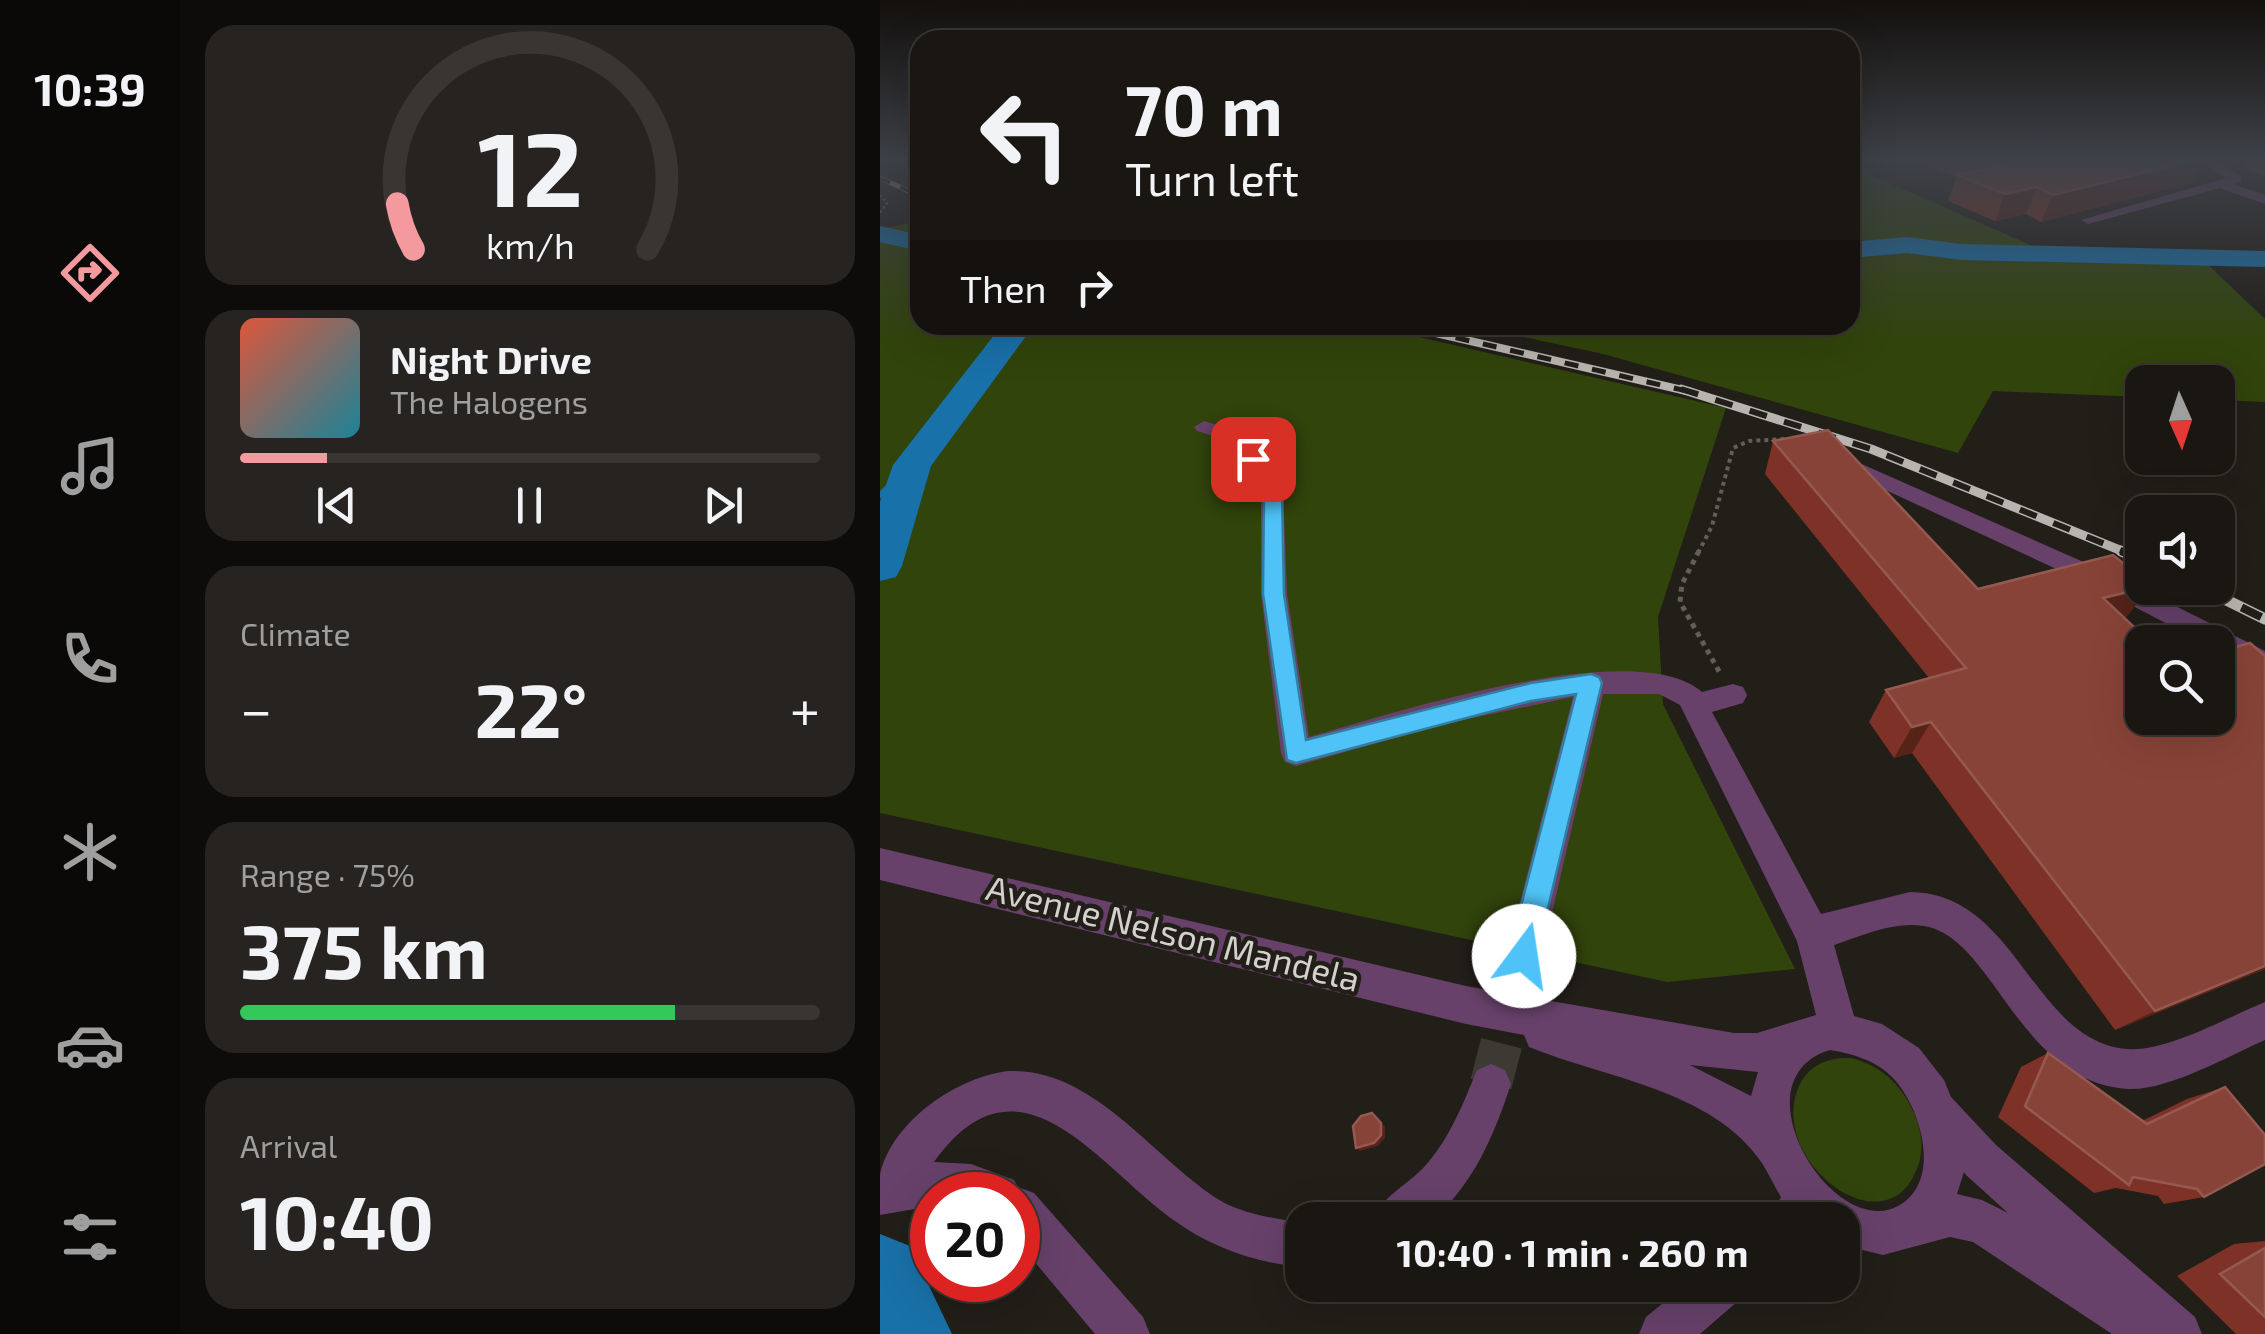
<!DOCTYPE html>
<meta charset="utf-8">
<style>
body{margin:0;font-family:"Exo 2",sans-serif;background:#272320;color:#f1f3f6;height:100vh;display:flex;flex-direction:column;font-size:38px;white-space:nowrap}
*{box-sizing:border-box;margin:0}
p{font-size:32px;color:#9f9f9f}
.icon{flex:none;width:55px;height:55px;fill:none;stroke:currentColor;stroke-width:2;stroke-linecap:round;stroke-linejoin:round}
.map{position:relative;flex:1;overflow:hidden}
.details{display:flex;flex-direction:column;gap:25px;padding:25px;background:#0e0c0a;width:700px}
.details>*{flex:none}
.hud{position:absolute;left:30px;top:30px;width:950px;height:305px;border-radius:30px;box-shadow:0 10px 40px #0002,0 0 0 2px #383532;background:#1a1612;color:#f1f3f6;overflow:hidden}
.needle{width:65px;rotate:177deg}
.buttons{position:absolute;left:1245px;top:365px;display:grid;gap:20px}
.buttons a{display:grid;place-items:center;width:110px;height:110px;border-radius:20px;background:#1a1612;box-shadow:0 10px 40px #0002,0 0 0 2px #383532;font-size:50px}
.speed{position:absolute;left:30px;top:1172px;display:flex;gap:20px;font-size:50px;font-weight:700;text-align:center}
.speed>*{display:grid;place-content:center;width:130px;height:130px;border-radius:50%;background:#1a1612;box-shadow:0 10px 40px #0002,0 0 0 2px #383532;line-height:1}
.speed .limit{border:15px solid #d22;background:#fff;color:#111}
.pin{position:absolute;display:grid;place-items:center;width:85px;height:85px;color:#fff;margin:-42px;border-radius:20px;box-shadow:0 5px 15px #0006}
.me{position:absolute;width:110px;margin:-55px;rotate:14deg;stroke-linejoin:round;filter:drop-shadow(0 0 8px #0008)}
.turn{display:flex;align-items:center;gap:35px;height:210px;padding:0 50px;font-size:45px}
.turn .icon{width:130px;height:130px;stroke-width:2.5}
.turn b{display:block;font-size:70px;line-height:85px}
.then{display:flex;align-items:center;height:95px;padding:0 50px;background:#0003;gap:20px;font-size:38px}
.big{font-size:75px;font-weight:700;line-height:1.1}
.details .card{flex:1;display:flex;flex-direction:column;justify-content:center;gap:15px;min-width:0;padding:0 35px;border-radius:30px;background:#272320}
.details .dial{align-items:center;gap:0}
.dial svg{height:260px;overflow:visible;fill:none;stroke:#383532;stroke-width:7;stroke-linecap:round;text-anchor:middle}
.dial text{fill:#f1f3f6;stroke:none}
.song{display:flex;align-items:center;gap:30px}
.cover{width:120px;height:120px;border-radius:15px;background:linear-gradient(135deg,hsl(10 70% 55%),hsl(190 70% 35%))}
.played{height:10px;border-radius:5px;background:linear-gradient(90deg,#f49a9f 15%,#383532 15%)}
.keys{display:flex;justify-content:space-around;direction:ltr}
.heat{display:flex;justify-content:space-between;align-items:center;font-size:55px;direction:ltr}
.charge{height:15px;border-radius:8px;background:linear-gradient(90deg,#34c759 75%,#383532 0)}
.trip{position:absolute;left:405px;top:1202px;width:575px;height:100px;border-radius:30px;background:#1a1612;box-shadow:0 10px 40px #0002,0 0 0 2px #383532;font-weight:700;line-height:100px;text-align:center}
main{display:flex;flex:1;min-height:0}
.menu{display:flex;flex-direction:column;width:180px;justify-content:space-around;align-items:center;background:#0a0907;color:#9f9f9f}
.menu .icon{width:70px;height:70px}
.menu .selected{color:#f49a9f}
.menu b{font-size:45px;color:#f1f3f6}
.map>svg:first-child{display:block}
</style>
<main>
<nav class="menu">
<b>10:39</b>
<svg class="icon selected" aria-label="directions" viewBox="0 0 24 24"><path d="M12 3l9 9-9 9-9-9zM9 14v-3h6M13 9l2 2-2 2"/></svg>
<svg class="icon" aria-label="music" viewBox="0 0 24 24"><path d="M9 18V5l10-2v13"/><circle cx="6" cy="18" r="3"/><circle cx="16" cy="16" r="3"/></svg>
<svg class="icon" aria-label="phone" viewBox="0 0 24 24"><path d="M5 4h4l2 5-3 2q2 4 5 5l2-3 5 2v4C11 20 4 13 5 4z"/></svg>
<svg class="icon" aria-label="climate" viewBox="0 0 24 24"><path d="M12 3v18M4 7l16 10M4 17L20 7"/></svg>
<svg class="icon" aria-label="car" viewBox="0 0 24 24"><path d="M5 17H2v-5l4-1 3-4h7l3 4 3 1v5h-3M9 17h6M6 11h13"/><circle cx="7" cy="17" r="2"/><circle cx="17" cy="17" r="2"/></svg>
<svg class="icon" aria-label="filters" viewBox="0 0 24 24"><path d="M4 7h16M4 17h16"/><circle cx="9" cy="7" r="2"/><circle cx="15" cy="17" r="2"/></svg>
</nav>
<section class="details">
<div class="card dial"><svg viewBox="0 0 100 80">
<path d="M14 69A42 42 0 1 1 86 69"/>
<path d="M14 69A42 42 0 0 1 9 55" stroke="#f49a9f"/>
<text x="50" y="56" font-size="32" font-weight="700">12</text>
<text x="50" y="72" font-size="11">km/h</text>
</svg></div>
<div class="card">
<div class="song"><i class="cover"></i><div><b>Night Drive</b><p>The Halogens</p></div></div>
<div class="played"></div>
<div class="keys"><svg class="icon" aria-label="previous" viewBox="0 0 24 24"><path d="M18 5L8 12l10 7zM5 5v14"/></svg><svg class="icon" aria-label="pause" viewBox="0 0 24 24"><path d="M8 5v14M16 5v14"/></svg><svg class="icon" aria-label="next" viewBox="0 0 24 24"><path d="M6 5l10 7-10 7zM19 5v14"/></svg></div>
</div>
<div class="card"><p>Climate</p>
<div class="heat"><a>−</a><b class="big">22°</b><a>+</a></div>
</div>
<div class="card"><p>Range · 75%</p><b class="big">375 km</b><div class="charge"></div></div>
<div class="card"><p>Arrival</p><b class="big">10:40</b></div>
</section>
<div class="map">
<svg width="1385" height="1334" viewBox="0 0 1385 1334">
<rect width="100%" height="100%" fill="#221e18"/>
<path fill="#31440b" d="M 970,166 L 1171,254 L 1322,259 L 1385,319 L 1385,402 L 1338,400 L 1338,382 L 1262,382 L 1262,397 L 1113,391 L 1078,453 L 723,354 L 588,325 L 970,325 Z
M 40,221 L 40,325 L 487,325 L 846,408 L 778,617 L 783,704 L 915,969 L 787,982 L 0,813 L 0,229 Z
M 971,1058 C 1000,1065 1021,1084 1033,1111 C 1042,1129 1045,1152 1036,1171 C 1003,1251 884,1157 920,1084 C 930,1064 950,1057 971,1058 Z"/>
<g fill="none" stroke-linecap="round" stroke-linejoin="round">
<path stroke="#1971a9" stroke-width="6" d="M 0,495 L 32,465"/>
<path fill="#1971a9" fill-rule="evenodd" d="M 0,226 L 40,235 L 40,251 L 0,242 Z
M 1027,237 L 1082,244 L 1385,251 L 1385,267 L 1082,260 L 1027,253 L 970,258 L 970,242 Z
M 122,325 L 154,325 L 51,466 L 22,566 L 16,577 L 0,581 L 0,502 L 13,465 Z
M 0,1234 L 30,1246 L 72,1334 L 0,1334 Z"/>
<path stroke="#3d3933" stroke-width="34" stroke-dasharray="34 18" stroke-linecap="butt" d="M 629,1013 L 644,956"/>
<path stroke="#3d3933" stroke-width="42" stroke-dasharray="42 21" stroke-linecap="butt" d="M 611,1084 L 630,1010"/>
<path stroke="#625e59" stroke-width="2.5" stroke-dasharray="2.5 2.5" stroke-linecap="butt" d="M 0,195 L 7,203 L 0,213"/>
<path stroke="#625e59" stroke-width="4" stroke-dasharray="4 4" stroke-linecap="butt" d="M 818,553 L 832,526 L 853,448 L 869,441 L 905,439"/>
<path stroke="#625e59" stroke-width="5" stroke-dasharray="5 5" stroke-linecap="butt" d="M 819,551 L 802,584 L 800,602 L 840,673"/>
<path fill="#67416a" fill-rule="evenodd" d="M 1319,160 L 1334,160 L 1361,176 L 1361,182 L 1353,184 L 1385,195 L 1385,204 L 1340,188 L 1208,224 L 1201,220 L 1346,178 Z
M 324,421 L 365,433 L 403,489 L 407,594 L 429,737 C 511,714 755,634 822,692 L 853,684 L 863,687 L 867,695 L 863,703 L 832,712 L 941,914 L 1030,892 C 1138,893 1152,1041 1247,1049 C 1287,1052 1348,1017 1385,1002 L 1385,1040 C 1349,1056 1287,1091 1248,1089 C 1138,1082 1114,937 1044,926 C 1014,921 981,936 954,945 L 974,1016 L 1002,1024 L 1039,1048 L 1064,1080 L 1071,1097 L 1116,1145 L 1315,1317 L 1322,1334 L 1232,1334 L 1093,1242 L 1070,1237 L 1003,1255 L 962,1245 L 962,1220 L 887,1220 L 901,1197 C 894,1186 889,1174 882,1163 C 833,1090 725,1078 649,1047 L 644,1035 L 586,1024 L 0,880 L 0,848 L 586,986 L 854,1033 L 877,1033 L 936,1015 L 917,941 L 800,705 L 779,694 L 723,694 L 662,956 L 657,969 L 644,974 L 631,969 L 626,956 L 693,697 L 559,725 L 416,766 L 405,762 L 401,753 L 381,594 L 381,489 L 350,441 L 317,431 L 314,427 ZM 950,1050 C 973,1054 995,1060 1012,1077 C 1040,1105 1064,1181 1018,1206 C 952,1241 854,1079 950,1050 ZM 810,1065 L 878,1072 L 871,1096 ZM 1084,1172 L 1086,1175 L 1128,1213 L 1102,1200 L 1077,1194 Z
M 968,458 L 1240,578 L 1385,651 L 1385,673 L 1338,651 L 1338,642 L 1322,642 L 1222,590 L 960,469 L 957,464 L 960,459 Z
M 611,1064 L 625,1070 L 631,1084 C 614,1135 594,1184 552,1220 L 492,1220 C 502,1196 528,1185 545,1166 C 570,1138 583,1104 597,1070 Z
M 129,1071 C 215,1068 274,1160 341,1201 C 366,1215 395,1218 422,1223 L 422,1267 C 377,1263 332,1248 295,1221 C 218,1167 140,1042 54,1162 L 91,1164 L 134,1180 L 138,1187 L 154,1193 L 263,1317 L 270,1334 L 215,1334 L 138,1242 L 138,1195 L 52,1195 L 52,1206 L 0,1215 C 0,1202 0,1187 0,1175 C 11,1122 78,1076 129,1071 Z
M 805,1285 L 865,1285 L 858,1301 L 820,1334 L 759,1334 L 766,1317 Z"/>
<defs>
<path id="rail-far3" d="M 0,178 L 40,196"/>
<path id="rail-far2" d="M 521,325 L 811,392"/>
<path id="rail-far1" d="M 801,389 L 991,449 L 1247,553"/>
<path id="rail" d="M 1241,551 L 1262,560
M 1322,588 L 1385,619"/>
</defs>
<use href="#rail-far3" stroke="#b8b5b1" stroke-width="5"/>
<use href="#rail-far2" stroke="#b8b5b1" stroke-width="8"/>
<use href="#rail-far1" stroke="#b8b5b1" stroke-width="9"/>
<use href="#rail" stroke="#b8b5b1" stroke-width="11"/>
<use href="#rail-far3" stroke="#221e18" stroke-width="4" stroke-dasharray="11" stroke-linecap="butt"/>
<use href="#rail-far2" stroke="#221e18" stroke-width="5" stroke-dasharray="14" stroke-linecap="butt"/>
<use href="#rail-far1" stroke="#221e18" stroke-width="6" stroke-dasharray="18" stroke-linecap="butt"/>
<use href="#rail" stroke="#221e18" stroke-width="8" stroke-dasharray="22" stroke-linecap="butt"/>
</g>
<path fill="#7e3227" d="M 1045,160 L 1324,160 L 1311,183 L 1161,222 L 1146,214 L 1115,221 L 1068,201 L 1076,177 L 1044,164 Z
M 1350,160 L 1385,160 L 1385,177 Z
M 893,441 L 1098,589 L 1244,619 L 1262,718 L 1385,656 L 1385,969 L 1235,1030 L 1032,753 L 1014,758 L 989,722 L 1006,690 L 1049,678 L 885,474 Z
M 1168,1053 L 1262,1121 L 1307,1099 L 1345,1087 L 1324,1197 L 1284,1204 L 1278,1196 L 1236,1188 L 1214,1193 L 1118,1117 L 1141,1067 Z
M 1385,1241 L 1385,1334 L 1356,1334 L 1297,1276 L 1354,1244 Z"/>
<path fill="#562319" d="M 1316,160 L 1324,160 L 1311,183 L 1161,222 L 1173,195 Z
M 1157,187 L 1146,214 L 1115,221 L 1125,194 Z
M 1265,588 L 1270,588 L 1245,619 L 1223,598 Z
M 1051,722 L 1032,753 L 1014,758 L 1032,727 Z
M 1385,966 L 1385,969 L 1235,1030 L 1275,1011 Z
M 501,1123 L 505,1126 L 505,1138 L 498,1146 L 480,1151 L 476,1148 Z"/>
<path fill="#884338" stroke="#945950" stroke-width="2.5" d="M 1105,160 L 1316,160 L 1173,195 L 1157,187 L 1125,194 L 1077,175 L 1122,167 Z
M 948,430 L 1098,589 L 1233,555 L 1262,578 L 1262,588 L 1265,588 L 1223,598 L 1270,642 L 1262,642 L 1262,718 L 1338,718 L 1338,652 L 1370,643 L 1385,656 L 1385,966 L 1275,1011 L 1051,722 L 1032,727 L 1006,690 L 1086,668 L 893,441 Z
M 1168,1053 L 1267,1124 L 1345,1087 L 1385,1135 L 1385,1164 L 1324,1197 L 1317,1189 L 1253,1177 L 1249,1185 L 1145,1106 Z
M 492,1113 L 501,1123 L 501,1135 L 494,1143 L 476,1148 L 473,1126 L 481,1116 Z
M 1385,1248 L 1385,1317 L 1340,1274 Z"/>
<linearGradient id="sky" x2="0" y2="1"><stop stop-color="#13100d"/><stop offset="0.46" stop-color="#3e4148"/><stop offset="1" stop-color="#3e4148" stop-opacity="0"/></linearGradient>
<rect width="1385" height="347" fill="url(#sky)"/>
<path fill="#4fc3f7" stroke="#337fa1" stroke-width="2.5" d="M 373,454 L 379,456 L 402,496 L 404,594 L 426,740 L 651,683 L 711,674 L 719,677 L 722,683 L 654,966 L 644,971 L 633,966 L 628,956 L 696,694 L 651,701 L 416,763 L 407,760 L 383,594 L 384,496 L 364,459 Z"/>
<g text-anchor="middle" stroke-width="9" stroke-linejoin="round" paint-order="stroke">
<g font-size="35" fill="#d4d1cd" stroke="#221e18">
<text transform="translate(293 934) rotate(14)" y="12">Avenue Nelson Mandela</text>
</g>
</g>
</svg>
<div class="buttons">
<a><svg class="needle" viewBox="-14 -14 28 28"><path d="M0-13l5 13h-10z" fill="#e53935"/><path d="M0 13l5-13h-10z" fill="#9f9f9f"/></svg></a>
<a><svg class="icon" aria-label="sound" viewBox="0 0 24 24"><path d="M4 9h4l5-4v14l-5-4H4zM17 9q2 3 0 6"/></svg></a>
<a><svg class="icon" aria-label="search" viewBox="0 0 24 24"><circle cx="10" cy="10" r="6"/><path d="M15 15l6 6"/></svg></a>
</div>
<div class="speed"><div class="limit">20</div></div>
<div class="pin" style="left:373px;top:459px;background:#d93025"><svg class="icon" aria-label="arrive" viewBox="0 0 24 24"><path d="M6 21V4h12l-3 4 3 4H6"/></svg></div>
<svg class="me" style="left:644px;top:956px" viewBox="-20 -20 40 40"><circle r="19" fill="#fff"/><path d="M0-13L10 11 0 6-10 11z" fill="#4fc3f7"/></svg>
<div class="trip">10:40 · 1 min · 260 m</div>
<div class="hud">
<div class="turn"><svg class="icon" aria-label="left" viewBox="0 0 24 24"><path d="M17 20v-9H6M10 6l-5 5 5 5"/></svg><div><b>70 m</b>Turn left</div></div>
<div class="then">Then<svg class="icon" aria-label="right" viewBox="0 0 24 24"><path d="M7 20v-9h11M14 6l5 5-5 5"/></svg></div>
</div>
</div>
</main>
